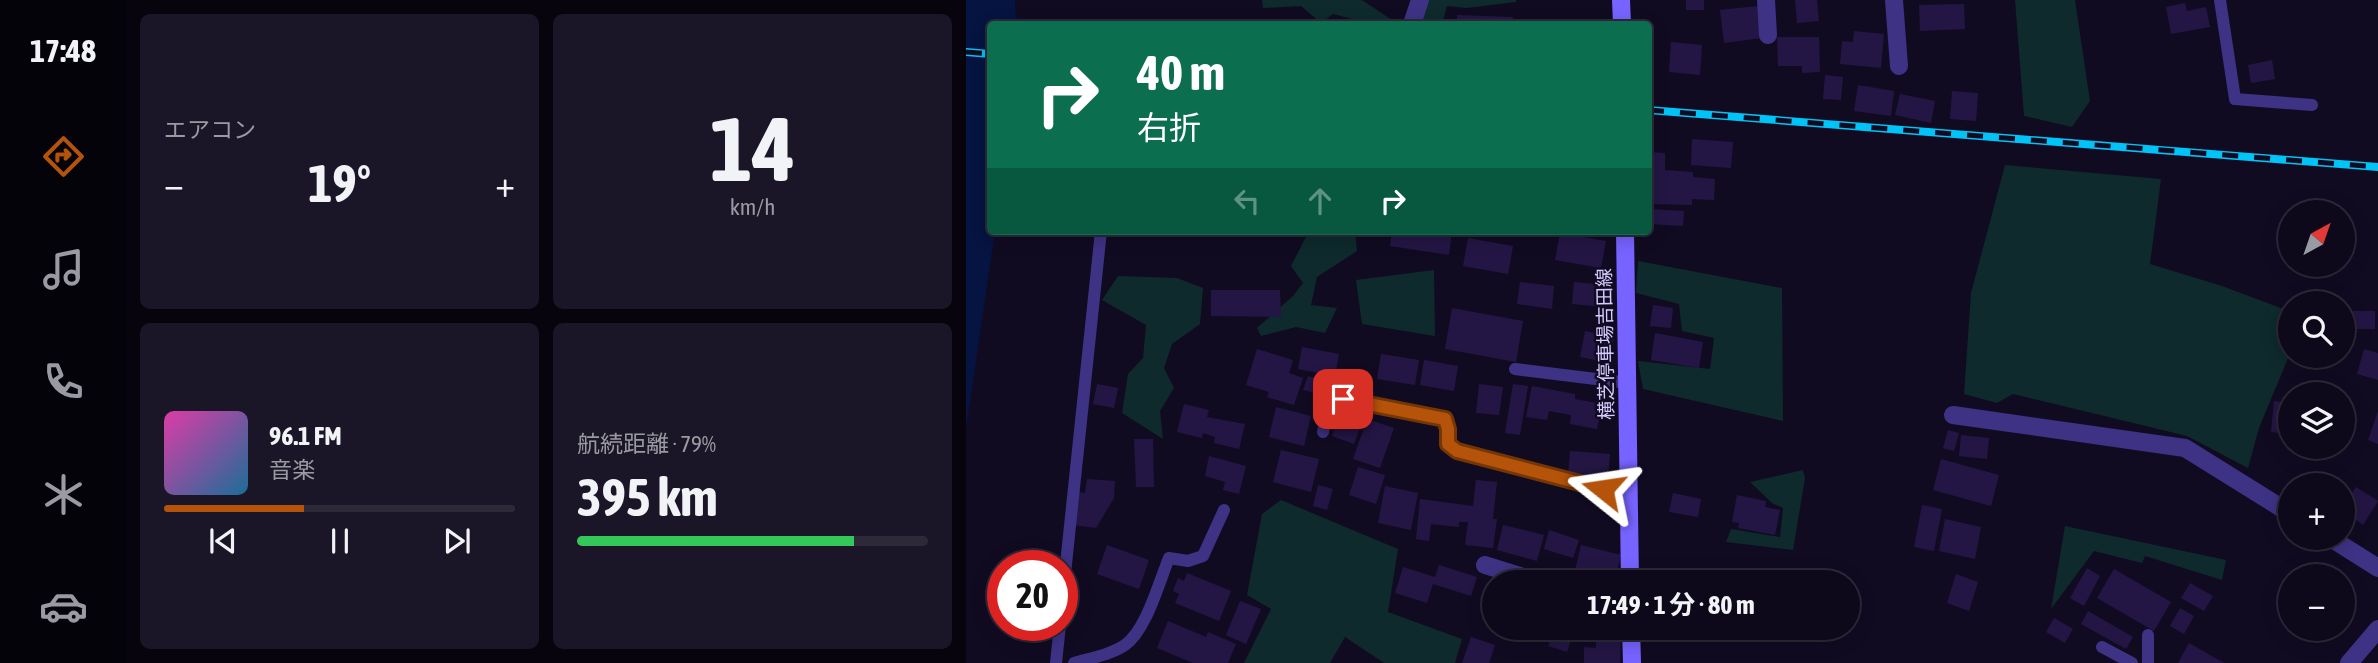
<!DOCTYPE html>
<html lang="ja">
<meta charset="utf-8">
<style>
body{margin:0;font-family:"Asap Condensed","Noto Sans JP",sans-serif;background:#1b1627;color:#f1f3f6;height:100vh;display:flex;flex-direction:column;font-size:26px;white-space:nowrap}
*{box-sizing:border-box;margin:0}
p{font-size:23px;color:#9a9aa2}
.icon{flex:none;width:38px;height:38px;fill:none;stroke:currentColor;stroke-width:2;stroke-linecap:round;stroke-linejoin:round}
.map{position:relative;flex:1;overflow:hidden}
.drawer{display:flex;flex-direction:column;gap:14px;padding:14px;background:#07040e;width:840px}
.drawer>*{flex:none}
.top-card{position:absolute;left:21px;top:21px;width:665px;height:214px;border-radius:7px;box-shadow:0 4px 18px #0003,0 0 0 2px #2d2939;background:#0b6e4f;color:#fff;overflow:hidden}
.needle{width:46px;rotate:40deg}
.controls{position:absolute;left:1312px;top:200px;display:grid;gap:14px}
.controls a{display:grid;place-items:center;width:77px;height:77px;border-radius:50%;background:#0d081a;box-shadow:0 4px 18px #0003,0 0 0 2px #2d2939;font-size:35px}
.speed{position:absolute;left:21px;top:550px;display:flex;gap:14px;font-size:35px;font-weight:700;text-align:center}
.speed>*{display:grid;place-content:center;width:91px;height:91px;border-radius:50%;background:#0d081a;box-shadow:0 4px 18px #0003,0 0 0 2px #2d2939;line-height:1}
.speed .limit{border:10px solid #d22;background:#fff;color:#111}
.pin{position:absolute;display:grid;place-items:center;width:60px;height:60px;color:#fff;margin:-30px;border-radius:14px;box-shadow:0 4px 10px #0006}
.me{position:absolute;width:77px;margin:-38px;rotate:285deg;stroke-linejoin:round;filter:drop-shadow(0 0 5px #0008)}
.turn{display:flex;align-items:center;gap:24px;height:147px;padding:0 35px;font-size:32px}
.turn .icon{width:91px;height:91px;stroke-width:2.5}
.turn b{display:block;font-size:49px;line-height:60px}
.lanes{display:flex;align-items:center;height:66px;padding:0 35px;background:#0003;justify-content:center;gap:35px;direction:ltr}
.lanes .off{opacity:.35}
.big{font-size:52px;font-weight:700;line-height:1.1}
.drawer .card{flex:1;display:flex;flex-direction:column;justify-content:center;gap:10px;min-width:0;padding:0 24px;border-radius:10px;background:#1b1627}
.drawer .dial{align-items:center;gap:0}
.dial b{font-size:91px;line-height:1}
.song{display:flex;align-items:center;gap:21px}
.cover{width:84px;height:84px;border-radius:10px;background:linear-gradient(135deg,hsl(320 70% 55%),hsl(200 70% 35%))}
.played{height:7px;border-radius:4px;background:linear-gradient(90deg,#b45309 40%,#2d2939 40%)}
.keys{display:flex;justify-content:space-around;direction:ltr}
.heat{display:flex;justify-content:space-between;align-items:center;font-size:38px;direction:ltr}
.charge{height:10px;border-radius:5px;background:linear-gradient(90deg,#34c759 79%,#2d2939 0)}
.drawer .tiles{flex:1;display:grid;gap:14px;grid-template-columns:repeat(2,1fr)}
.trip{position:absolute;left:516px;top:570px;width:378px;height:70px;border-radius:35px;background:#0d081a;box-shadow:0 4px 18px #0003,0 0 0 2px #2d2939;font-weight:700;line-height:70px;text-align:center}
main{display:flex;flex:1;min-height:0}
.dock{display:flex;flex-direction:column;width:126px;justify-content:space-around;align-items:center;background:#05030a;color:#9a9aa2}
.dock .icon{width:49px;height:49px}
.dock .active{color:#b45309}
.dock b{font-size:32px;color:#f1f3f6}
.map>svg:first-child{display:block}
</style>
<main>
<nav class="dock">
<b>17:48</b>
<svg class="icon active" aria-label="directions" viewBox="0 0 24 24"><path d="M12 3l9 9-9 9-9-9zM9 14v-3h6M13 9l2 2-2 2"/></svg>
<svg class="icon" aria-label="music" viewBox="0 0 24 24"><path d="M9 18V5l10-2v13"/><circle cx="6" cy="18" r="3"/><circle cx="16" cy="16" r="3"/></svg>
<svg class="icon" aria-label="phone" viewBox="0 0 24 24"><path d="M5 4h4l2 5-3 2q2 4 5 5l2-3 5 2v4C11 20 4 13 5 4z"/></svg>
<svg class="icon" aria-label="climate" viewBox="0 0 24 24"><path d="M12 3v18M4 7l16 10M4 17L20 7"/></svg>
<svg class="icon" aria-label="car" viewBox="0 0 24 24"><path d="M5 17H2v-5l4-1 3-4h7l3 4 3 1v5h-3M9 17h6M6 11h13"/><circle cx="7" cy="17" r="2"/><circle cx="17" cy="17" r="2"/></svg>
</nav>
<section class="drawer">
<div class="tiles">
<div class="card"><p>エアコン</p>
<div class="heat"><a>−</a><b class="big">19°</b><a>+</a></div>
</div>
<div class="card dial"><b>14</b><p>km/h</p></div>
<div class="card">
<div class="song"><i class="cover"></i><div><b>96.1 FM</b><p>音楽</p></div></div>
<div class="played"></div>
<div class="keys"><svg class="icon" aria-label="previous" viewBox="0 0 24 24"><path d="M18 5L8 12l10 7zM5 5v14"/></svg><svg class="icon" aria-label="pause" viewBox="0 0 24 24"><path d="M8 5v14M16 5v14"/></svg><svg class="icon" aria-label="next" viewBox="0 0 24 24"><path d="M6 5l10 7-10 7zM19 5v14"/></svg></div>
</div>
<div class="card"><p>航続距離 · 79%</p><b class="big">395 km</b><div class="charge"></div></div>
</div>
</section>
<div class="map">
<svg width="1412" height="663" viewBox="0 0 1412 663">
<rect width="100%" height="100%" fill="#110b22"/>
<path fill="#0e2a2c" d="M 296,0 L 396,0 L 432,24 L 406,24 L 367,14 L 355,23 L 335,6 L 297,8 Z
M 462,0 L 550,0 L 550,2 L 500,8 L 481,6 L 476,24 L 453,24 Z
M 1049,0 L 1109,0 L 1124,101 L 1106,127 L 1058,116 Z
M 1039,165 L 1195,179 L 1184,264 L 1256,286 L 1325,312 L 1325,351 L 1293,428 L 1282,468 L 1221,436 L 1047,394 L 1031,403 L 998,394 L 1005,293 Z
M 343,231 L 389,231 L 391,251 L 351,277 L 345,305 L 371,308 L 359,333 L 330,327 L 295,336 L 291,328 L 327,296 L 337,283 L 325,266 Z
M 672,261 L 816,288 L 817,421 L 677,389 L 672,361 L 744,369 L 748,338 L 716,331 L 713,304 L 670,293 Z
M 468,270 L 469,336 L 396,324 L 390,280 Z
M 152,276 L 211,278 L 237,288 L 234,324 L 206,344 L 198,368 L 208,388 L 194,411 L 197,439 L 156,413 L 162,374 L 177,358 L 180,325 L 136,300 Z
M 837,470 L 839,478 L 827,550 L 760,542 L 765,529 L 814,537 L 817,508 L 806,503 L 784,482 Z
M 315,500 L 432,549 L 422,612 L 496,639 L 489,663 L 418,663 L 379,637 L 364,663 L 278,663 L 305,609 L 281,595 L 296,514 Z
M 1099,526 L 1260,560 L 1256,580 L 1179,556 L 1176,563 L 1128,551 L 1085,609 Z"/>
<path fill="#051441" d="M 0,0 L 49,0 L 50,18 L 110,24 L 24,24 L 24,231 L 29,231 L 0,429 Z"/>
<path fill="#241644" d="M 720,0 L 738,0 L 738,10 L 720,10 Z
M 829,0 L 851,0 L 853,21 L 831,23 Z
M 1219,3 L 1221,11 L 1240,7 L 1244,27 L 1205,34 L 1200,7 Z
M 998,4 L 999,29 L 954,31 L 953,5 Z
M 792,6 L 796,38 L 758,43 L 754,10 Z
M 491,15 L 547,17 L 546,24 L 491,24 Z
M 553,20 L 601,22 L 601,24 L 553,24 Z
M 888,31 L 918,34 L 915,68 L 874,64 L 876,41 L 887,42 Z
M 811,37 L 853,37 L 854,72 L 836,73 L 836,66 L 812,66 Z
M 705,42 L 736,45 L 734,75 L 703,72 Z
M 1306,60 L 1309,79 L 1285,83 L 1282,65 Z
M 859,75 L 877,77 L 875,100 L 857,99 Z
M 892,85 L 928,91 L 925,116 L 888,111 Z
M 986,91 L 1012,93 L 1010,121 L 984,119 Z
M 934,94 L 969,101 L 965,123 L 929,115 Z
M 726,139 L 767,142 L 765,168 L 725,165 Z
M 682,152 L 699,153 L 699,170 L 727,172 L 727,177 L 749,179 L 748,200 L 726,199 L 726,205 L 682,204 Z
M 683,209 L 718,211 L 717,226 L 683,224 Z
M 426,231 L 486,231 L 483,255 L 424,246 Z
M 594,233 L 640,241 L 635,268 L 589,260 Z
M 502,238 L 547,246 L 542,274 L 497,266 Z
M 554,282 L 588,286 L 586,309 L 551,304 Z
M 608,282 L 640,285 L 638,307 L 606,304 Z
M 245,290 L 314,290 L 315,317 L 245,316 Z
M 687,305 L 707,308 L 705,328 L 684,326 Z
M 486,308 L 557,321 L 550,362 L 479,349 Z
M 1383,311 L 1409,311 L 1409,329 L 1383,329 Z
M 619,331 L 648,337 L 643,363 L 614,357 Z
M 689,333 L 737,342 L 733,368 L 685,360 Z
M 336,347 L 373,354 L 369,376 L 332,369 Z
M 291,349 L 327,360 L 323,373 L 337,378 L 328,405 L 301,397 L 303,392 L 280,385 Z
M 1398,349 L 1412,353 L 1412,380 L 1391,374 Z
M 415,354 L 453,360 L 449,385 L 411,379 Z
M 458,360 L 492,366 L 488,391 L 454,385 Z
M 342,376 L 360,381 L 356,395 L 337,390 Z
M 131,384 L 152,388 L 148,408 L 127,404 Z
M 513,384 L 537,387 L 533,415 L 510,413 Z
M 547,384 L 562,386 L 554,435 L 539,433 Z
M 566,386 L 609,394 L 609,399 L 636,404 L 631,429 L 604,424 L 605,415 L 583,411 L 581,420 L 560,417 Z
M 1308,401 L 1325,403 L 1325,434 L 1305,432 Z
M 218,404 L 243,410 L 241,417 L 279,424 L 273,449 L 248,443 L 249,437 L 237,433 L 236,438 L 211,432 Z
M 310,407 L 345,416 L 338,446 L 303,437 Z
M 1412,411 L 1412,444 L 1402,440 Z
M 372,417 L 395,425 L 388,444 L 366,436 Z
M 401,419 L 428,428 L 414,468 L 387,459 Z
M 982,430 L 993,433 L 988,451 L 977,448 Z
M 995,435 L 1023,438 L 1021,459 L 993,456 Z
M 168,439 L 187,439 L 188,487 L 170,487 Z
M 315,450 L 353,459 L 345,492 L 307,482 Z
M 604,451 L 644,454 L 642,478 L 602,474 Z
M 243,456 L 280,466 L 273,494 L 257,490 L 259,482 L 239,476 Z
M 975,459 L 1033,475 L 1025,506 L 967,490 Z
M 392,467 L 419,475 L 410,504 L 383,495 Z
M 121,479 L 149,481 L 148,498 L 130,528 L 107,525 L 111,492 L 119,493 Z
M 510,480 L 531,482 L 527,519 L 531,519 L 527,548 L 499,545 L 502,522 L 493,522 L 493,527 L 465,524 L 463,541 L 450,539 L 454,499 L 507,506 Z
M 352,485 L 367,489 L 361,510 L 347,506 Z
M 419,486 L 452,493 L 445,530 L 412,523 Z
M 1390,487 L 1412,501 L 1397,525 L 1377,511 L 1377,506 Z
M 707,493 L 735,499 L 732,517 L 703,512 Z
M 771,495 L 800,501 L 799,507 L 814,510 L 809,535 L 772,528 L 773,523 L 766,522 Z
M 956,505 L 976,509 L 968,551 L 948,547 Z
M 979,519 L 1015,527 L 1009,559 L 973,551 Z
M 537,525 L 578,535 L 571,561 L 531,550 Z
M 583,530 L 613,540 L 607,558 L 578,549 Z
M 141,545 L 183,560 L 173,589 L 131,574 Z
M 615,545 L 655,555 L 648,583 L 606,583 Z
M 473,565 L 511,577 L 505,596 L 467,584 L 461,603 L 429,593 L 437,567 L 469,577 Z
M 1121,568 L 1134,576 L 1118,606 L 1104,598 Z
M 1148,569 L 1205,602 L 1188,631 L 1131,598 Z
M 221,573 L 265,591 L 253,621 L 209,603 L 213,594 L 207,591 L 212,578 L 218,581 Z
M 990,574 L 1012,582 L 1003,611 L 981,603 Z
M 1224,583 L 1247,596 L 1238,611 L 1215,598 Z
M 274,601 L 295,609 L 280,644 L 260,635 Z
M 1214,608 L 1228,616 L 1218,634 L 1204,626 Z
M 1122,611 L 1167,637 L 1160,649 L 1115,624 Z
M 1088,618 L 1107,629 L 1099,643 L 1080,632 Z
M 202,621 L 240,637 L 242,632 L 270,644 L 262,663 L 227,663 L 191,648 Z
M 548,628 L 609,628 L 601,652 L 582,646 L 584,641 Z
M 630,628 L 655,628 L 654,663 L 618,663 L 618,647 L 630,648 Z
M 505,637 L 529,645 L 523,663 L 496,663 Z
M 1223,643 L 1258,663 L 1212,663 Z"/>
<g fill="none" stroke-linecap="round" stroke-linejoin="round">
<path stroke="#3e3285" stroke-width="12" d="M 1254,0 L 1269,99 L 1346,105
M 549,369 L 662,383
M 357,432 L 362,406 L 378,399 L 479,419 L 482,429 L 482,444 L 491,451 L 661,496
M 96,602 L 135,231
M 1182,635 L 1182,663
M 1136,647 L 1166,663
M 90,663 L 94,625
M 108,663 C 125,658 144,655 159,645 C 180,631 193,582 203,558 L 222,561 L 237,556 L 258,510"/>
<path stroke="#3e3285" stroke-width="18" d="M 800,0 L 802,35
M 928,0 L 933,66
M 446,24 L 454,0
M 987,415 L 1219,448 L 1325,514
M 1363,537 L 1412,568
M 519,565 L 576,583"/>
<path stroke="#3e3285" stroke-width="18" d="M 1383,663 L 1412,629"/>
<path stroke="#7763ff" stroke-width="18" d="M 655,0 L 656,24
M 659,231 L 664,583
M 665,628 L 666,663"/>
<defs>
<path id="rail" d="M 0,52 L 24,54
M 682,110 L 1412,167"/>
</defs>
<use href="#rail" stroke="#00c4f7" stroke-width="8"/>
<use href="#rail" stroke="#110b22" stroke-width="5" stroke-dasharray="16" stroke-linecap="butt"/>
</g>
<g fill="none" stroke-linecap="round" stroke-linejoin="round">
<defs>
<path id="route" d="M 377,399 L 479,419 L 482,429 L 482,444 L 491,451 L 637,489"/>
</defs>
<use href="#route" stroke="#753606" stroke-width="18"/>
<use href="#route" stroke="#b45309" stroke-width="12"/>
</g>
<g text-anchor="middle" stroke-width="5" stroke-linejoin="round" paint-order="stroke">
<g font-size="19" fill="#d7ccff" stroke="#110b22">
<text transform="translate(639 344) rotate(-91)" y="7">横芝停車場吉田線</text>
</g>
</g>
</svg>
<div class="controls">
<a><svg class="needle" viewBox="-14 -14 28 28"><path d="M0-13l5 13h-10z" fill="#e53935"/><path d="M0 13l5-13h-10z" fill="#9a9aa2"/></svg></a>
<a><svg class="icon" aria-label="search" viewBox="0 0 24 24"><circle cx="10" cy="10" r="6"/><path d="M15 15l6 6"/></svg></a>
<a><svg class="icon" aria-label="layers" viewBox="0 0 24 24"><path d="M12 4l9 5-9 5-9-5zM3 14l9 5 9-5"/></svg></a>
<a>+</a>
<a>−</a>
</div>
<div class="speed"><div class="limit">20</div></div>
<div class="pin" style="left:377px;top:399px;background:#d93025"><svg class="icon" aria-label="arrive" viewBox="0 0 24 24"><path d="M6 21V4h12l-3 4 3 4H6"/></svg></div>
<svg class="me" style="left:637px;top:489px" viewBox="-20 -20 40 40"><path d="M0-17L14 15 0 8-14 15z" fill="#b45309" stroke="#fff" stroke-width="4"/></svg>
<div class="trip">17:49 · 1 分 · 80 m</div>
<div class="top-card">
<div class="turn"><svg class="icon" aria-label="right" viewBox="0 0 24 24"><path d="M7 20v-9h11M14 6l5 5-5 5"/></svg><div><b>40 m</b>右折</div></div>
<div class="lanes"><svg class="icon off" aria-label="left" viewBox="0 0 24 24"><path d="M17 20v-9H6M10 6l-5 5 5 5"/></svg><svg class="icon off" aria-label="ahead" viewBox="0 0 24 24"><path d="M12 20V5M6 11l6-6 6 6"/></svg><svg class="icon" aria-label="right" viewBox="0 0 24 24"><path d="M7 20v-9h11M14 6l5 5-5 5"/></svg></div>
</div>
</div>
</main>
